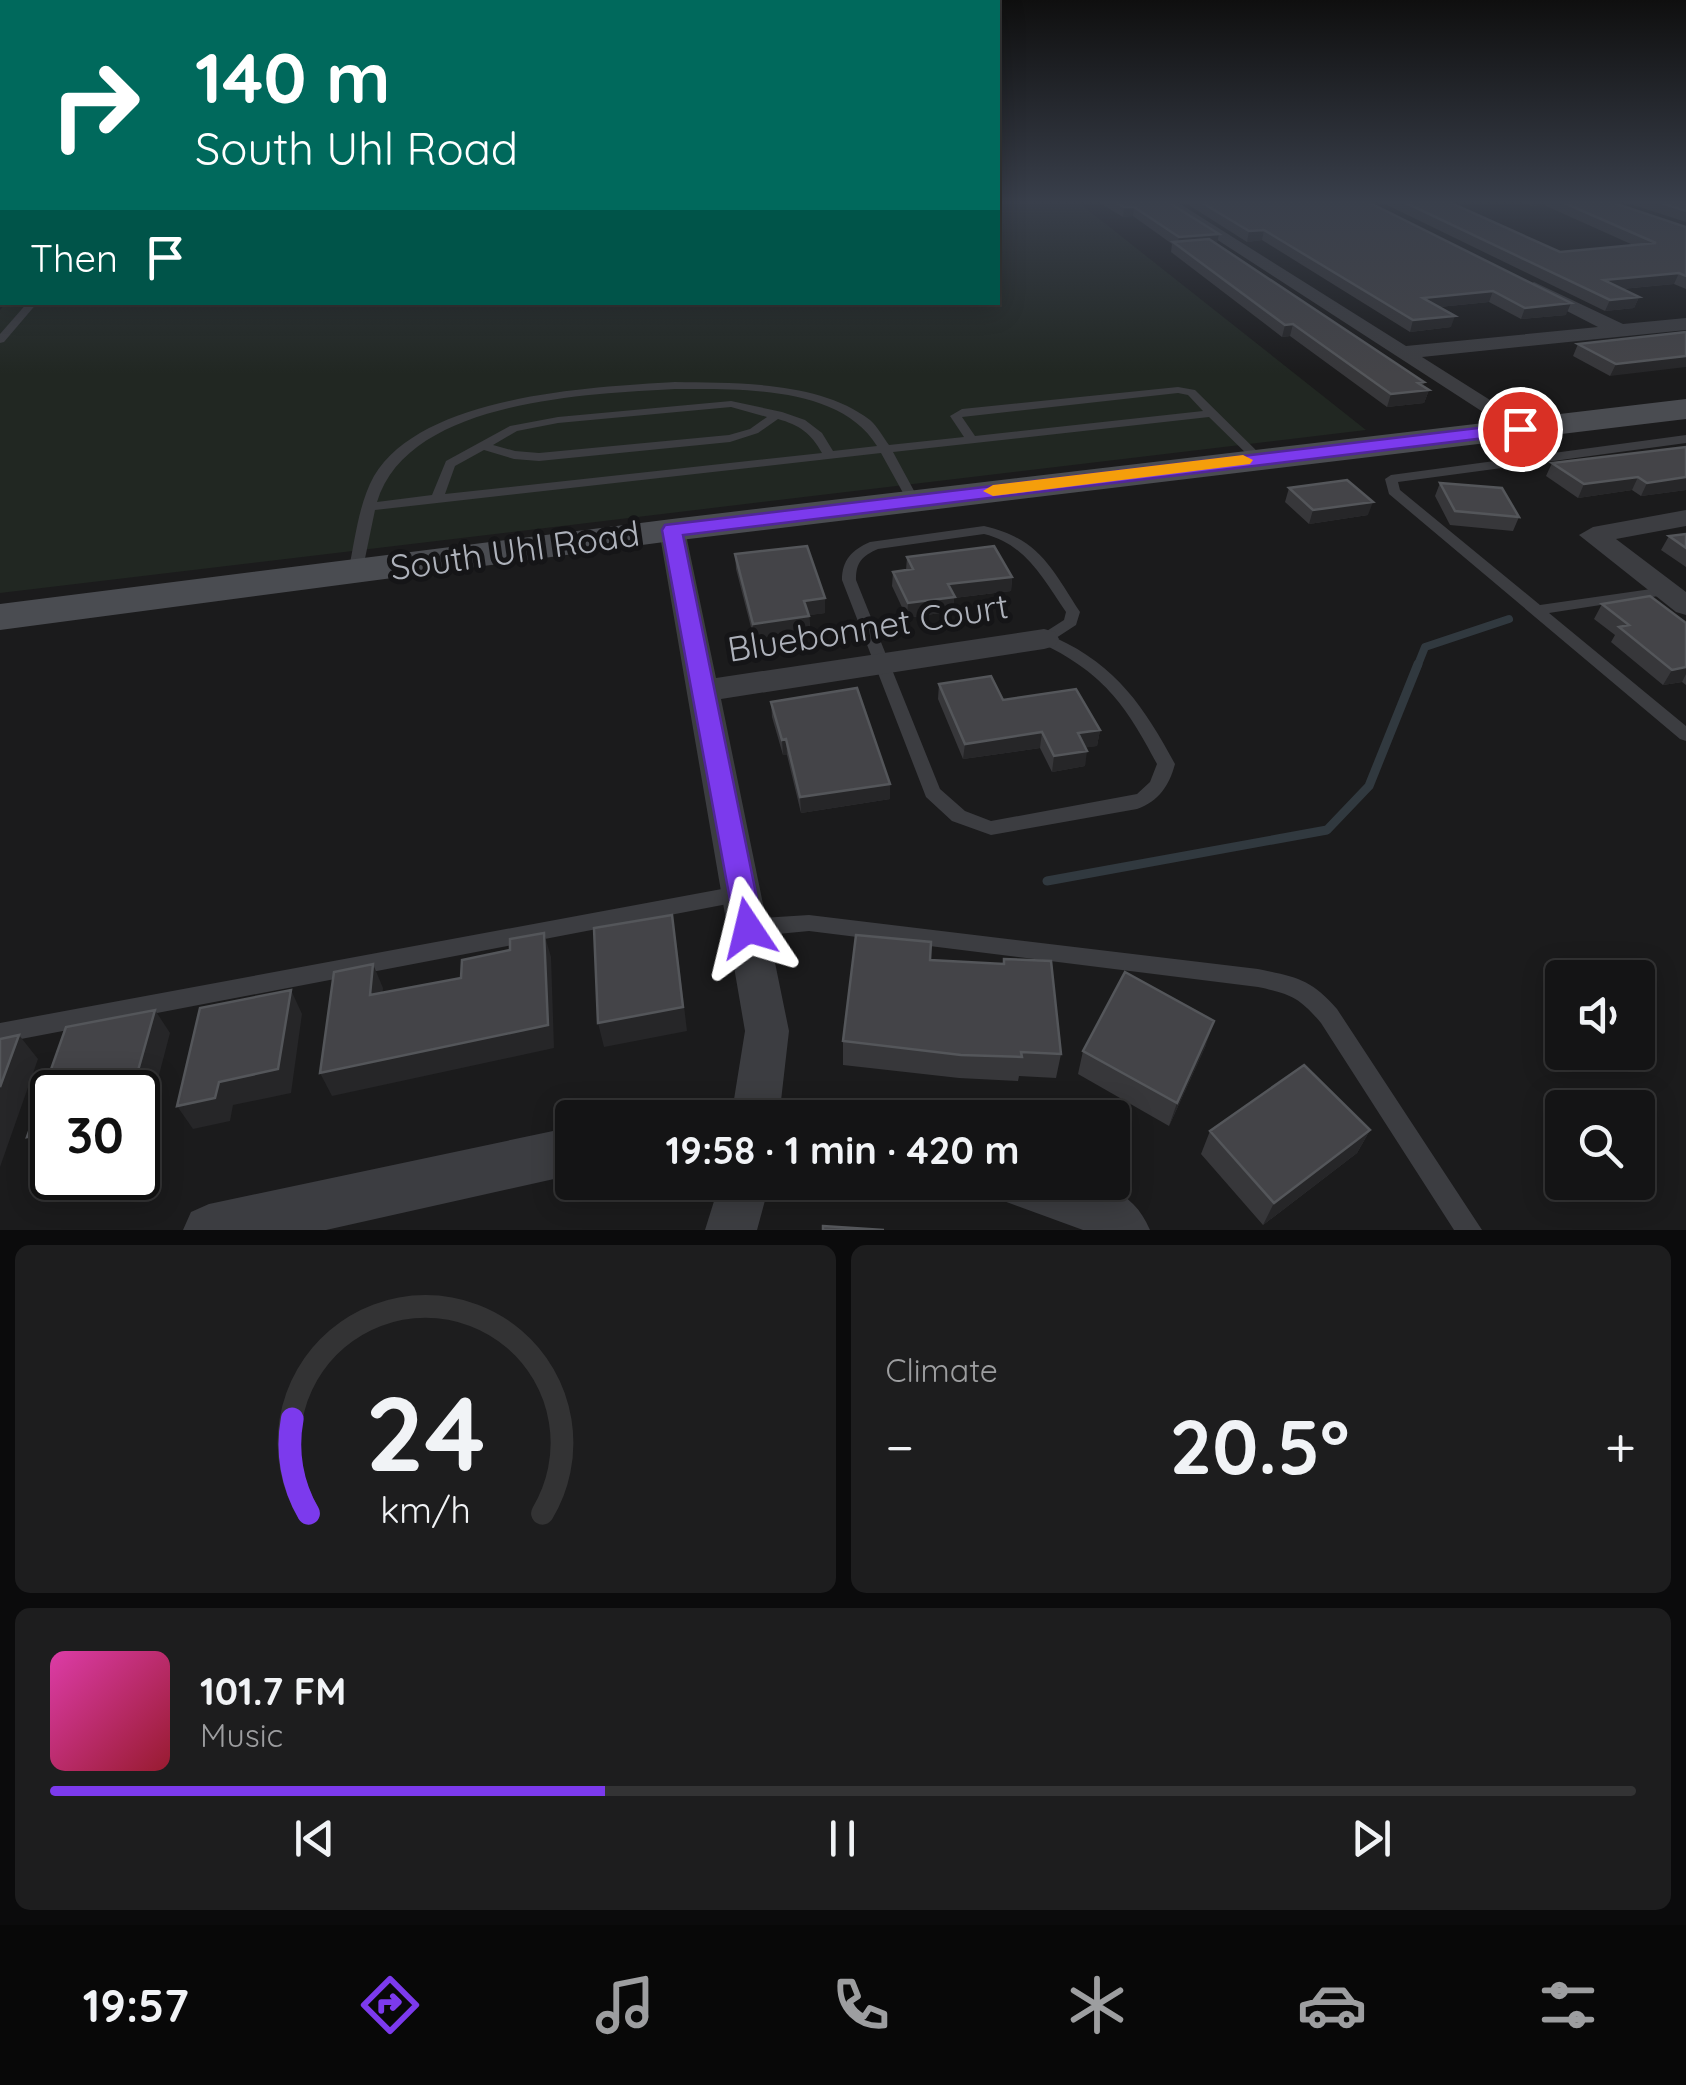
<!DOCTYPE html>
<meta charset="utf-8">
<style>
body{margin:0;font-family:Quicksand,sans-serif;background:#1d1d1e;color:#f1f3f6;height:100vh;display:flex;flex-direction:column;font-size:38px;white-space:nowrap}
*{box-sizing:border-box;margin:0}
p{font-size:32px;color:#9d9ea0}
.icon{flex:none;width:55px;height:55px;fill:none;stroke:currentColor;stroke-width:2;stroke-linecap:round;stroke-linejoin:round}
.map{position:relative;height:1230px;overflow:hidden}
.details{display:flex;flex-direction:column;gap:15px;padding:15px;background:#0b0b0c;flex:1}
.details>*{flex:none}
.guide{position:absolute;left:0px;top:0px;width:1000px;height:305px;box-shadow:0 5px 25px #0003,0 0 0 2px #333334;background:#00695c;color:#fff;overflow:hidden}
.tools{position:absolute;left:1545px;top:960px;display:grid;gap:20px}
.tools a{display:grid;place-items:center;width:110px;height:110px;border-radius:10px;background:#141415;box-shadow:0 5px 25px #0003,0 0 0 2px #333334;font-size:50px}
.speed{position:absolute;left:30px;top:1070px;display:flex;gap:20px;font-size:50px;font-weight:700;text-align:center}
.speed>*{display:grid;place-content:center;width:130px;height:130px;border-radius:50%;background:#141415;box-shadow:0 5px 25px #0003,0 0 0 2px #333334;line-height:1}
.speed .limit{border:5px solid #111;border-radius:15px;background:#fff;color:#111}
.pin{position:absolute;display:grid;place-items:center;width:85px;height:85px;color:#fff;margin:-42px;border:5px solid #fff;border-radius:50%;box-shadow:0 2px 10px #0007}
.me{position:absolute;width:110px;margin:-55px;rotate:350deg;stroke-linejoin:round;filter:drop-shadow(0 0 8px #0008)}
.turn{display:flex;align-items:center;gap:35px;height:210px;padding:0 30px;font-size:45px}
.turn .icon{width:130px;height:130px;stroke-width:2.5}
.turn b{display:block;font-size:70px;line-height:85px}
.then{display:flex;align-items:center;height:95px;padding:0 30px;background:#0003;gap:20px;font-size:38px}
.big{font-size:75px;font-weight:700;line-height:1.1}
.details .tile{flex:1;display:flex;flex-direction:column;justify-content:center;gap:15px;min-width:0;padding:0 35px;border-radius:15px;background:#1d1d1e}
.details .dial{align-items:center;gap:0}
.dial svg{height:260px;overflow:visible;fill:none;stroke:#333334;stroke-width:7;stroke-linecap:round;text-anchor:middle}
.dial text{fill:#f1f3f6;stroke:none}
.song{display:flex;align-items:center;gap:30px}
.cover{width:120px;height:120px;border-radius:15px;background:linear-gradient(135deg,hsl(320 70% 55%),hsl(350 70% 35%))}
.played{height:10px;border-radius:5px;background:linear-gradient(90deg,#7c3aed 35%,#333334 35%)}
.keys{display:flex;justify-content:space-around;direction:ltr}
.heat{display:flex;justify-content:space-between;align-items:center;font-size:55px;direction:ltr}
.details .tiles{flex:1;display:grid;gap:15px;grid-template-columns:1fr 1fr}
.tile:last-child{grid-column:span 2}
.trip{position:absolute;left:555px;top:1100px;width:575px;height:100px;border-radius:10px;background:#141415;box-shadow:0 5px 25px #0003,0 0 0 2px #333334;font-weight:700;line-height:100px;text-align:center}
.tab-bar{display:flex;height:160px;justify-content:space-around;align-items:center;background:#080808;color:#9d9ea0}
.tab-bar .icon{width:70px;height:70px}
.tab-bar .selected{color:#7c3aed}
.tab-bar b{font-size:45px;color:#f1f3f6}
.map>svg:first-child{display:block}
</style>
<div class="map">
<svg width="1686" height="1230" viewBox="0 0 1686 1230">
<rect width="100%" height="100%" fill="#1b1b1c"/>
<path fill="#212722" d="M 998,202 L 1078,202 L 1366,430 L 0,593 L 0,310 L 7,302 L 998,302 Z"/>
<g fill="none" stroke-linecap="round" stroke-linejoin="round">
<path stroke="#31393f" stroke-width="8" d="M 1417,667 L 1425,647 L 1509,619"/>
<path stroke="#31393f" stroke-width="9" d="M 1047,881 L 1327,830 L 1369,786 L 1418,664"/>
<path fill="#3c3d41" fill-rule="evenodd" d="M 28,302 L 38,302 L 4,342 L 0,343 L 0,334 Z
M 675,382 C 735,383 820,381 870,420 C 878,427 883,437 889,445 L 964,437 L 950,416 L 962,409 L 1178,387 L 1195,390 L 1265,459 L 1263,462 L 1255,462 L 1209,417 L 893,452 L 919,500 L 913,504 L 907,500 L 881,453 L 375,510 L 362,573 L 355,577 L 348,573 C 355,541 358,505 374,476 C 422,395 591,387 675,382 ZM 675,389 C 738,389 840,385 877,446 L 833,451 L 822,433 L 805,420 L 782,412 L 731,401 L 558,417 L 510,426 L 446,461 L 432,495 L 377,502 C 408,400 587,394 675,389 ZM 1178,393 L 1188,395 L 1203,411 L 975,436 L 962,417 ZM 731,407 L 767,417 L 750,429 L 729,435 L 539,453 L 515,451 L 493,445 L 517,431 L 558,423 ZM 778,419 C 799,425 811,433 822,453 L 445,494 L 455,466 L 484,450 L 514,459 L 539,461 L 730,442 L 758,433 Z
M 1686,435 L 1686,443 L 1398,482 L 1400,490 L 1540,605 L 1665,587 L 1670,588 L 1672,591 L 1665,595 L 1549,613 L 1686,726 L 1686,741 L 1680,739 L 1389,494 L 1385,479 L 1391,475 Z
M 984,526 C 1040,539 1051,568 1080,612 L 1076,625 L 1056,638 C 1117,666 1144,707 1175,764 C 1169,786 1159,801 1137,809 L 991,835 L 952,821 L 926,797 L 842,580 C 842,560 852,550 870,542 ZM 984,534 C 1026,544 1043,579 1066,612 L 1064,620 L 1039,636 L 1036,639 L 1039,642 C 1102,672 1125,703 1157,764 L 1150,782 L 1137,794 L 991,821 L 965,811 L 940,789 L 856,580 C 856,562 862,556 878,549 Z
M 738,886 L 745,888 L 748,894 L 745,900 L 738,902 L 0,1043 L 0,1023 Z
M 809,915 L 1258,969 C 1296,977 1311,979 1337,1009 L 1482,1230 L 1454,1230 L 1321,1023 C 1299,997 1291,994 1258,987 L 809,931 L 748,937 L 741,934 L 738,928 L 741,922 L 748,919 Z"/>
<path fill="#3c3d41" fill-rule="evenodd" d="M 1159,202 L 1177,202 L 1406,346 L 1598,327 L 1528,291 L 1525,287 L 1534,282 L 1623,324 L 1686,318 L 1686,330 L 1422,357 L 1528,424 L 1532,429 L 1520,436 Z
M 1686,510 L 1686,526 L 1616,539 L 1686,592 L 1686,615 L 1676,612 L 1579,535 L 1593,527 Z
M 672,522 L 685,530 L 716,678 L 1044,629 L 1055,632 L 1059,639 L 1055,646 L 1044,649 L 721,699 L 789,1031 L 779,1118 L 731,1118 L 745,1031 L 659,530 Z
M 572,1127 L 572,1175 L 326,1230 L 183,1230 L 191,1212 L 209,1204 Z
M 720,1182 L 770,1182 L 757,1230 L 705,1230 Z
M 994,1182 C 1051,1182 1124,1166 1150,1230 L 1083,1230 L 1001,1200 Z"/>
<path fill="#4a4c51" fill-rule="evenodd" d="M 1686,399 L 1686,419 L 672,541 L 0,630 L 0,604 L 672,519 Z"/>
</g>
<path fill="#37373a" d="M 1098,202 L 1168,202 L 1217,244 L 1424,382 L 1423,386 L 1429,390 L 1424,403 L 1387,407 L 1290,336 L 1282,337 L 1171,252 L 1172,244 L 1133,216 L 1123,217 Z
M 1184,202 L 1368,202 L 1566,315 L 1521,319 L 1489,302 L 1439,307 L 1451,327 L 1410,332 L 1262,240 L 1247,242 Z
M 1381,202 L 1449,202 L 1560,252 L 1633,245 L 1544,205 L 1532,206 L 1522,202 L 1611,202 L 1686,227 L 1686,289 L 1674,284 L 1622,289 L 1639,297 L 1634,308 L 1605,311 Z
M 1624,202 L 1686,202 L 1686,222 Z
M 1686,332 L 1610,376 L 1573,356 L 1578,344 Z
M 1686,447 L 1686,490 L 1641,496 L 1632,490 L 1578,498 L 1546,476 L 1552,463 Z
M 1440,483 L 1519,517 L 1513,531 L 1450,525 L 1435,496 Z
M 1289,488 L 1368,515 L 1309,524 L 1285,502 Z
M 1686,534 L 1686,567 L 1661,550 L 1669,536 Z
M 735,554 L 825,613 L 809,615 L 810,631 L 754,639 L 736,569 Z
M 907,557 L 1012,577 L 1011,591 L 954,598 L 953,611 L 907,618 L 892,586 L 893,572 L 906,570 Z
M 1602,604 L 1686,623 L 1686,685 L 1682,682 L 1663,685 L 1611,642 L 1615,635 L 1594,619 Z
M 939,684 L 1100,730 L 1097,746 L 1086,747 L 1085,766 L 1052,772 L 1040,748 L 963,759 L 938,699 Z
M 771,702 L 890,784 L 890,799 L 801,813 L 787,755 L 783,755 L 772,717 Z
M 1004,959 L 1061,1054 L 1056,1078 L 1019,1076 L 1018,1081 L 959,1078 L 843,1065 L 843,1041 L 930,960 L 1003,964 Z
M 1206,1045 L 1169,1126 L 1078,1074 L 1083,1051 Z
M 1370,1130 L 1357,1153 L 1263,1225 L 1201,1154 L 1210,1131 Z"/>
<path fill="#262628" d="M 1534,202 L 1545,202 L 1544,205 L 1532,206 Z
M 1124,207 L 1134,207 L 1133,216 L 1123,217 Z
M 1264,230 L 1262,240 L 1247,242 L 1249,231 Z
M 1219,234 L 1217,244 L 1177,247 L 1179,237 Z
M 1679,273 L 1674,284 L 1599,291 L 1604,280 Z
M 1493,291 L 1489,302 L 1419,309 L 1423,298 Z
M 1639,297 L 1634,308 L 1605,311 L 1610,300 Z
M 1571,303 L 1566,315 L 1521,319 L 1525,308 Z
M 1455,316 L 1451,327 L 1410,332 L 1413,320 Z
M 1293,324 L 1290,336 L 1282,337 L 1285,325 Z
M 1686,356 L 1686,367 L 1610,376 L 1616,364 Z
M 1424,382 L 1421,391 L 1429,390 L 1424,403 L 1387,407 L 1391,394 L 1418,383 Z
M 1638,477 L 1632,490 L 1578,498 L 1584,484 Z
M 1686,477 L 1686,490 L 1641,496 L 1647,483 Z
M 1373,502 L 1368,515 L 1309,524 L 1313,510 Z
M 1012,577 L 1011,591 L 954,598 L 953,611 L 907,618 L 908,603 L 948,584 Z
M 825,598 L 825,613 L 804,616 L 804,601 Z
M 809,616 L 810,631 L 754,639 L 753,624 Z
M 1686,667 L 1686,674 L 1682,682 L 1663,685 L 1672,670 Z
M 1100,730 L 1097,746 L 1075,749 L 1078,733 Z
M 1042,732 L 1040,748 L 963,759 L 965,744 Z
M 786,739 L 787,755 L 783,755 L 782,740 Z
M 1087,751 L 1085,766 L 1052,772 L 1054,756 Z
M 890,784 L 890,799 L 801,813 L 800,797 Z
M 544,933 L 551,957 L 554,1048 L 332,1096 L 320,1073 Z
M 676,939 L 687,1031 L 604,1047 L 598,1023 Z
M 373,964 L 383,988 L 380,1019 L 370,995 Z
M 291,990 L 302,1014 L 291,1093 L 233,1105 L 230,1121 L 193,1129 L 177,1106 Z
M 155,1010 L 170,1033 L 142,1140 L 138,1141 L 138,1092 L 132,1092 Z
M 1214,1021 L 1206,1045 L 1169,1126 L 1177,1103 Z
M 19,1035 L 38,1059 L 0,1167 L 0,1087 Z
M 1370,1130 L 1357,1153 L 1263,1225 L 1274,1203 Z
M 52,1132 L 52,1159 L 47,1160 L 27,1137 Z"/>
<path fill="#444448" stroke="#54565a" stroke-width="2.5" d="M 1115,202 L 1168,202 L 1219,234 L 1179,237 L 1134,207 L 1124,207 Z
M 1201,202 L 1368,202 L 1571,303 L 1525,308 L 1493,291 L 1423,298 L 1455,316 L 1413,320 L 1264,230 L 1249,231 Z
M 1404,202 L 1449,202 L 1560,252 L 1656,243 L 1562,202 L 1611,202 L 1686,227 L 1686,276 L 1679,273 L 1604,280 L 1639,297 L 1610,300 Z
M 1658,202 L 1686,202 L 1686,211 Z
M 1209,239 L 1424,382 L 1418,383 L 1429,390 L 1391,394 L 1293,324 L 1285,325 L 1173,242 Z
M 1686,332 L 1686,356 L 1616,364 L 1578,344 Z
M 1686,447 L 1686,477 L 1647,483 L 1638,477 L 1584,484 L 1552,463 Z
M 1347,480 L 1373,502 L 1313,510 L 1289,488 Z
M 1440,483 L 1502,488 L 1519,517 L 1455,511 Z
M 1686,534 L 1686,548 L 1669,536 Z
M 807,546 L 825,598 L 804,601 L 809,616 L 753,624 L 735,554 Z
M 994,546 L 1012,577 L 948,584 L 955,597 L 908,603 L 893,572 L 913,569 L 907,557 Z
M 1650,596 L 1686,623 L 1686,667 L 1672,670 L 1619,627 L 1629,625 L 1602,604 Z
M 991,676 L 1003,700 L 1076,689 L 1100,730 L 1078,733 L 1087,751 L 1054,756 L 1042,732 L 965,744 L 939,684 Z
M 857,688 L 890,784 L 800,797 L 786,739 L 782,740 L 771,702 Z
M 672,915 L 683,1007 L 598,1023 L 594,928 Z
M 544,933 L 548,1025 L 320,1073 L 334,972 L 373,964 L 370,995 L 461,978 L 462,960 L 510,950 L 510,939 Z
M 856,935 L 931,942 L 930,960 L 1004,964 L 1004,959 L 1051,961 L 1061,1054 L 1021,1052 L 1022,1057 L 961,1055 L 843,1041 Z
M 1125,972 L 1214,1021 L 1177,1103 L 1083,1051 Z
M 291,990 L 278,1069 L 219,1082 L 215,1098 L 177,1106 L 200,1008 Z
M 155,1010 L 132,1092 L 52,1092 L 52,1132 L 27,1137 L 66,1027 Z
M 19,1035 L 0,1087 L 0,1039 Z
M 1304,1065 L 1370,1130 L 1274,1203 L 1210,1131 Z
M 823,1226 L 884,1230 L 823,1230 Z"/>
<linearGradient id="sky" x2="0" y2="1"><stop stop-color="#0f0f0f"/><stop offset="0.54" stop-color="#393f4b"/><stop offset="1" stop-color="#393f4b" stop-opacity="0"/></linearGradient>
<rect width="1686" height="374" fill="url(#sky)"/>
<path fill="#7c3aed" stroke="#51269a" stroke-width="2.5" d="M 1520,423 L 1527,425 L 1527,433 L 683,535 L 763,928 L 759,938 L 748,941 L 737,938 L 662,530 L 665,525 Z"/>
<path fill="#f59e0b" d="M 1243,455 L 1253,460 L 1250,464 L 993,496 L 983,491 L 993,485 Z"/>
<g text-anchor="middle" stroke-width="10" stroke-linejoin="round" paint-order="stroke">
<g font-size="35" fill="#aeb2bb" stroke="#151517">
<text transform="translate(515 551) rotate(-8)" y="12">South Uhl Road</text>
<text transform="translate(868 628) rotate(-9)" y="12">Bluebonnet Court</text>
</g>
</g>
</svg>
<div class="tools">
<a><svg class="icon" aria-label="sound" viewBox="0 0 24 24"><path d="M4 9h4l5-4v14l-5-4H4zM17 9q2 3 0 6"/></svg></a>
<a><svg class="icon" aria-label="search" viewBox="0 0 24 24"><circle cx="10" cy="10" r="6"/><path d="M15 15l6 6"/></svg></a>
</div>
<div class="speed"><div class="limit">30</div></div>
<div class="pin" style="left:1520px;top:429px;background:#d93025"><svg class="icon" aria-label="arrive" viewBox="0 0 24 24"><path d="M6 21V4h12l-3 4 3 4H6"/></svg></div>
<svg class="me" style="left:748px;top:928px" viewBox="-20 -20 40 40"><path d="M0-17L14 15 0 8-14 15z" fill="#7c3aed" stroke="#fff" stroke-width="4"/></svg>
<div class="trip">19:58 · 1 min · 420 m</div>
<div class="guide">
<div class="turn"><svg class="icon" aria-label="right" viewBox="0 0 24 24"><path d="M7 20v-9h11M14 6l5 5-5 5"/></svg><div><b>140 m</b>South Uhl Road</div></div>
<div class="then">Then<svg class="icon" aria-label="arrive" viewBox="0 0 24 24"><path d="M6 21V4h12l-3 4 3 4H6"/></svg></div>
</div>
</div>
<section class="details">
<div class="tiles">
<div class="tile dial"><svg viewBox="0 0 100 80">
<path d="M14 69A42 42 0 1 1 86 69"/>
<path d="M14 69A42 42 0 0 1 9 40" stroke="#7c3aed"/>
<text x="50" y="56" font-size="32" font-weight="700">24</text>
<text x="50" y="72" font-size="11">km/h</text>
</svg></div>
<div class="tile"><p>Climate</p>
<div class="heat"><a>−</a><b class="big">20.5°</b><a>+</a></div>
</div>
<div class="tile">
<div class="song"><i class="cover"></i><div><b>101.7 FM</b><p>Music</p></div></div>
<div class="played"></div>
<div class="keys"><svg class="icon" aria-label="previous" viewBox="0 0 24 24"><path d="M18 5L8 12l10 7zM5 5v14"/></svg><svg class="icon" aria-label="pause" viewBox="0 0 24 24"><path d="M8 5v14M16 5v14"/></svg><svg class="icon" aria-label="next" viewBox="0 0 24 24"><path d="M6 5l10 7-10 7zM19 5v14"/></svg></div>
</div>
</div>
</section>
<nav class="tab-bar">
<b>19:57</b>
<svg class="icon selected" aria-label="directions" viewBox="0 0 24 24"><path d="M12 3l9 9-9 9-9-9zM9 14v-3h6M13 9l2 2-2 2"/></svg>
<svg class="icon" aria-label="music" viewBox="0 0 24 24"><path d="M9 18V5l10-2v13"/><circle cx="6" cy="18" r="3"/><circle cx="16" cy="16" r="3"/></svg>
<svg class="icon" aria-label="phone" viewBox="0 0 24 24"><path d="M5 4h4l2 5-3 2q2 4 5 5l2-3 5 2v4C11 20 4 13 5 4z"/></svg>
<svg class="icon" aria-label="climate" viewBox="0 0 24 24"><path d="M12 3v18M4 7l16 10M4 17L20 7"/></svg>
<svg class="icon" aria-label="car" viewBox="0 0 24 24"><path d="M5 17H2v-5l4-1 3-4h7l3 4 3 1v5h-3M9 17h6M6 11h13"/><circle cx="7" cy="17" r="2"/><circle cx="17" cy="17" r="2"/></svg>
<svg class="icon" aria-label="filters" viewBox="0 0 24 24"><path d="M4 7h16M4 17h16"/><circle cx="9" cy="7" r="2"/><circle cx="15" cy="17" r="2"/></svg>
</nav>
